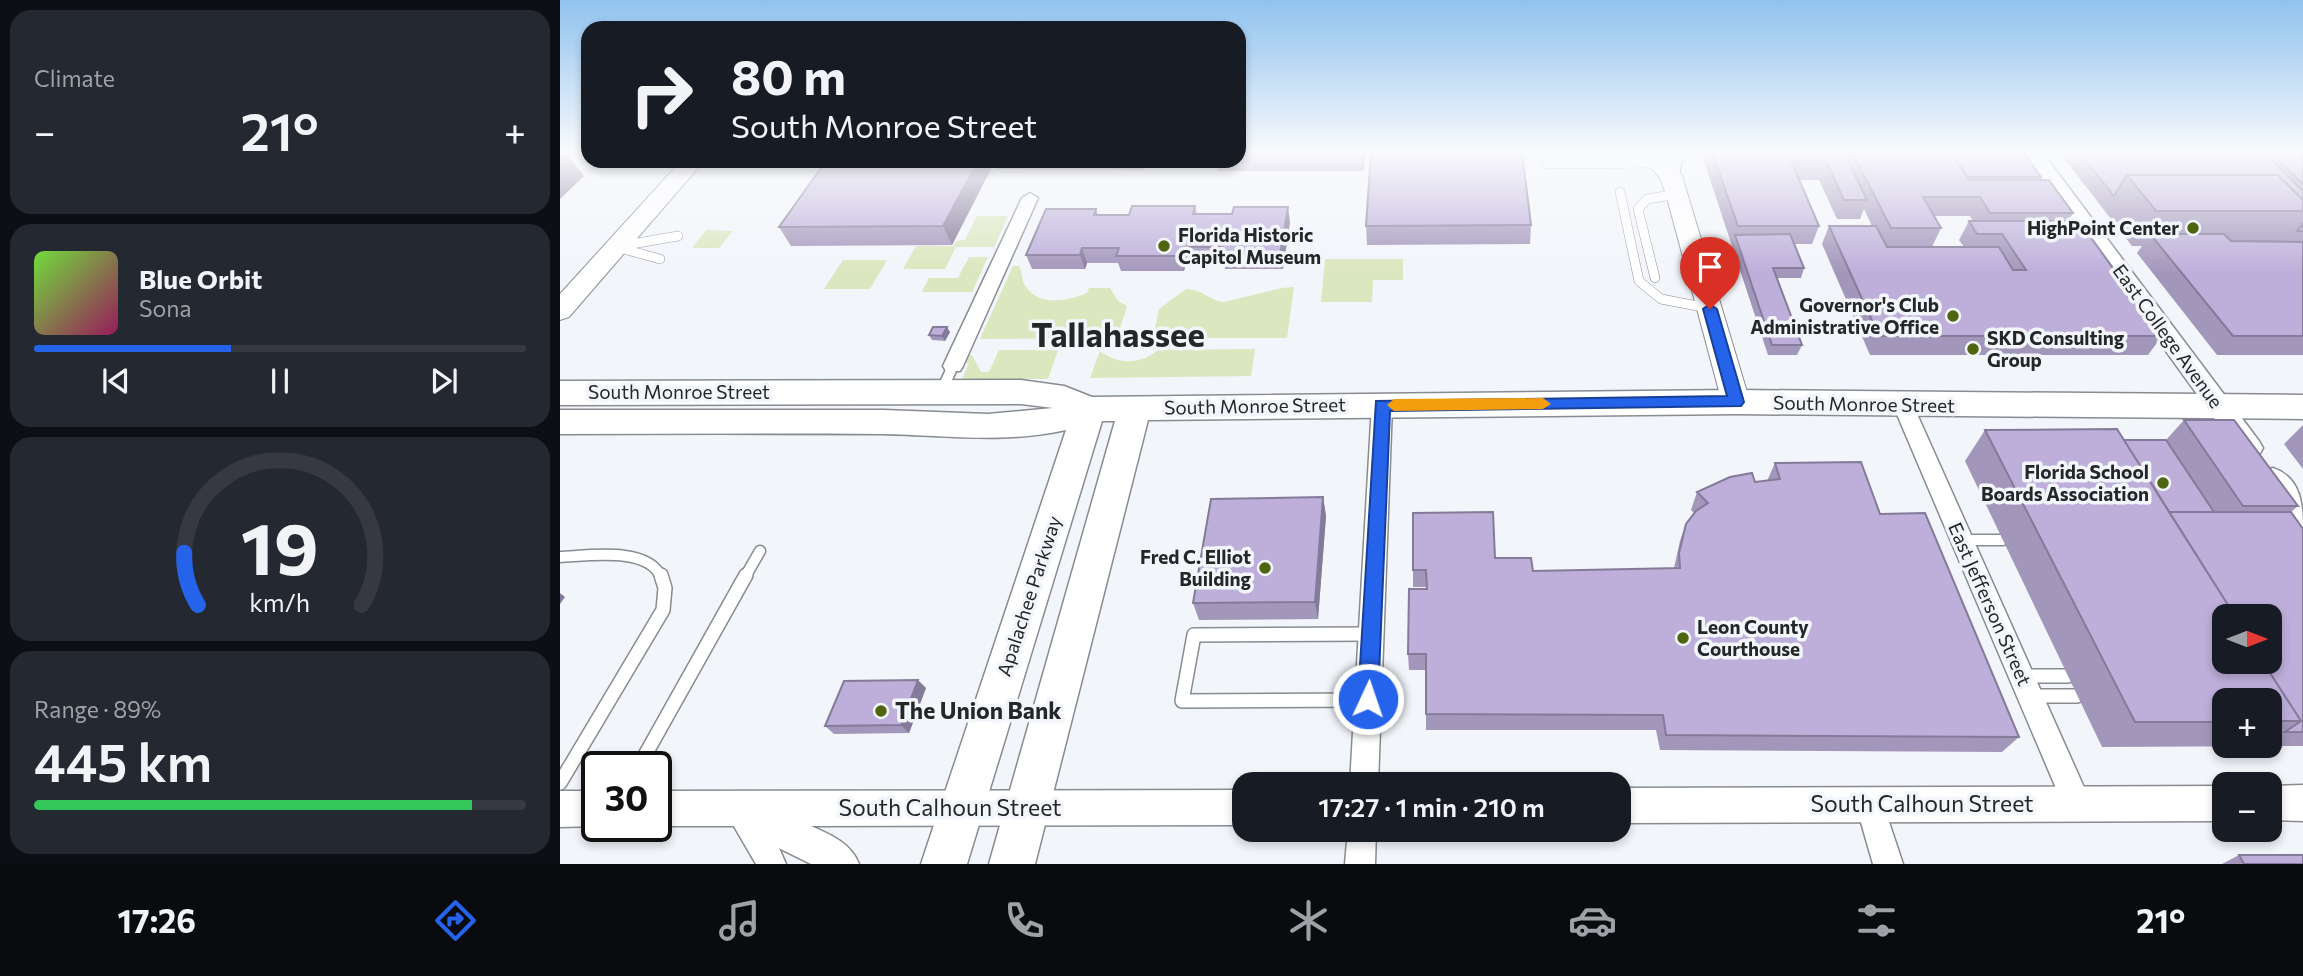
<!DOCTYPE html>
<meta charset="utf-8">
<style>
body{margin:0;font-family:Commissioner,sans-serif;background:#242831;color:#f1f3f6;height:100vh;display:flex;flex-direction:column;font-size:26px;white-space:nowrap}
*{box-sizing:border-box;margin:0}
p{font-size:23px;color:#9ea1a6}
.icon{flex:none;width:38px;height:38px;fill:none;stroke:currentColor;stroke-width:2;stroke-linecap:round;stroke-linejoin:round}
.map{position:relative;flex:1;overflow:hidden}
.sheet{display:flex;flex-direction:column;gap:10px;padding:10px;background:#0d0f14;width:560px}
.sheet>*{flex:none}
.guide{position:absolute;left:21px;top:21px;width:665px;height:147px;border-radius:21px;box-shadow:0 4px 10px #0003;background:#171b24;color:#f1f3f6;overflow:hidden}
.needle{width:46px;rotate:90deg}
.buttons{position:absolute;left:1652px;top:604px;display:grid;gap:14px}
.buttons a{display:grid;place-items:center;width:70px;height:70px;border-radius:14px;background:#171b24;box-shadow:0 4px 10px #0003;font-size:35px}
.speed{position:absolute;left:21px;top:751px;display:flex;gap:14px;font-size:35px;font-weight:700;text-align:center}
.speed>*{display:grid;place-content:center;width:91px;height:91px;border-radius:50%;background:#171b24;box-shadow:0 4px 10px #0003;line-height:1}
.speed .limit{border:4px solid #111;border-radius:10px;background:#fff;color:#111}
.pin{position:absolute;display:grid;place-items:center;width:60px;height:60px;color:#fff;margin:-72px -30px;border-radius:50% 50% 50% 0;rotate:-45deg;box-shadow:0 0 7px #0007}
.pin .icon{rotate:45deg}
.me{position:absolute;width:77px;margin:-38px;rotate:3deg;stroke-linejoin:round;filter:drop-shadow(0 0 5px #0008)}
.turn{display:flex;align-items:center;gap:24px;height:147px;padding:0 35px;font-size:32px}
.turn .icon{width:91px;height:91px;stroke-width:2.5}
.turn b{display:block;font-size:49px;line-height:60px}
.big{font-size:52px;font-weight:600;line-height:1.1}
.sheet .widget{flex:1;display:flex;flex-direction:column;justify-content:center;gap:10px;min-width:0;padding:0 24px;border-radius:21px;background:#242831}
.sheet .dial{align-items:center;gap:0}
.dial svg{height:182px;overflow:visible;fill:none;stroke:#363941;stroke-width:7;stroke-linecap:round;text-anchor:middle}
.dial text{fill:#f1f3f6;stroke:none}
.song{display:flex;align-items:center;gap:21px}
.cover{width:84px;height:84px;border-radius:10px;background:linear-gradient(135deg,hsl(100 70% 55%),hsl(330 70% 35%))}
.played{height:7px;border-radius:4px;background:linear-gradient(90deg,#2563eb 40%,#363941 40%)}
.keys{display:flex;justify-content:space-around;direction:ltr}
.heat{display:flex;justify-content:space-between;align-items:center;font-size:38px;direction:ltr}
.charge{height:10px;border-radius:5px;background:linear-gradient(90deg,#34c759 89%,#363941 0)}
.trip{position:absolute;left:672px;top:772px;width:399px;height:70px;border-radius:21px;background:#171b24;box-shadow:0 4px 10px #0003;font-weight:600;line-height:70px;text-align:center}
.tab-bar{display:flex;height:112px;justify-content:space-around;align-items:center;background:#090b0e;color:#9ea1a6}
.tab-bar .icon{width:49px;height:49px}
.tab-bar .active{color:#2563eb}
.tab-bar b{font-size:32px;color:#f1f3f6}
main{display:flex;flex:1;min-height:0}
.map>svg:first-child{display:block}
</style>
<main>
<section class="sheet">
<div class="widget"><p>Climate</p>
<div class="heat"><a>−</a><b class="big">21°</b><a>+</a></div>
</div>
<div class="widget">
<div class="song"><i class="cover"></i><div><b>Blue Orbit</b><p>Sona</p></div></div>
<div class="played"></div>
<div class="keys"><svg class="icon" aria-label="previous" viewBox="0 0 24 24"><path d="M18 5L8 12l10 7zM5 5v14"/></svg><svg class="icon" aria-label="pause" viewBox="0 0 24 24"><path d="M8 5v14M16 5v14"/></svg><svg class="icon" aria-label="next" viewBox="0 0 24 24"><path d="M6 5l10 7-10 7zM19 5v14"/></svg></div>
</div>
<div class="widget dial"><svg viewBox="0 0 100 80">
<path d="M14 69A42 42 0 1 1 86 69"/>
<path d="M14 69A42 42 0 0 1 8 46" stroke="#2563eb"/>
<text x="50" y="56" font-size="32" font-weight="700">19</text>
<text x="50" y="72" font-size="11">km/h</text>
</svg></div>
<div class="widget"><p>Range · 89%</p><b class="big">445 km</b><div class="charge"></div></div>
</section>
<div class="map">
<svg width="1743" height="864" viewBox="0 0 1743 864">
<rect width="100%" height="100%" fill="#f2f5fa"/>
<path fill="#dbe7be" d="M 417,216 L 448,216 L 434,247 L 396,247 L 385,269 L 343,269 L 356,246 L 393,246 L 396,241 L 405,240 Z
M 146,230 L 173,231 L 159,248 L 132,248 Z
M 409,257 L 428,257 L 412,292 L 362,292 L 369,278 L 398,278 Z
M 765,259 L 843,259 L 843,280 L 813,280 L 812,302 L 761,302 Z
M 283,260 L 327,260 L 310,289 L 264,289 Z
M 453,266 L 459,266 C 463,273 461,280 466,287 C 480,307 507,301 527,293 L 529,288 L 550,288 L 558,301 L 567,306 L 557,338 L 420,339 Z
M 734,287 L 727,338 L 593,338 L 599,309 L 626,289 C 642,289 650,301 664,302 L 722,288 Z
M 695,349 L 691,376 L 530,378 L 540,351 C 558,365 580,365 598,350 Z
M 439,350 L 498,350 L 488,379 L 402,379 L 409,363 L 405,363 L 408,355 L 412,355 L 421,372 L 429,372 Z"/>
<g fill="none" stroke-linecap="round" stroke-linejoin="round">
<defs>
<path id="service-far2" d="M 987,164 L 1101,163
M 1060,192 L 1079,281 L 1101,299 L 1148,308
M 60,246 L 118,236
M 60,248 L 100,259
M 1095,278 L 1078,209 L 1087,199 L 1118,194"/>
<path id="service-far1" d="M 381,392 L 393,366
M 1402,540 L 1443,540
M 0,557 C 27,556 88,546 101,577
M 185,577 L 200,551"/>
<path id="service" d="M 1462,676 L 1508,676
M 1470,696 L 1517,696
M 808,700 L 622,701 L 634,635 L 811,634
M 79,766 L 186,575
M 0,783 L 103,610 L 105,588 L 101,575"/>
<path id="minor" d="M 1107,152 L 1123,152 L 1119,176 L 1111,181 L 1103,176 Z
M 470,193 L 478,198 L 403,366 L 400,371 L 386,371 L 383,366 L 462,198 Z
M 822,397 L 829,400 L 832,405 L 818,784 L 790,784 L 812,405 L 815,400 Z
M 1343,397 L 1350,400 L 1353,405 L 1527,794 L 1531,804 L 1527,814 L 1517,818 L 1507,814 L 1333,405 L 1336,400 Z
M 1310,791 L 1320,795 L 1343,864 L 1313,864 L 1296,805 L 1300,795 Z
M 182,802 C 204,811 217,843 226,864 L 196,864 L 168,816 L 172,806 Z
M 788,830 L 816,830 L 815,864 L 785,864 Z"/>
<path id="tertiary" d="M 1462,152 L 1482,152 L 1699,441 L 1703,448 L 1699,455 L 1690,458 L 1681,455 Z
M 1713,468 C 1742,478 1743,506 1743,532 L 1733,528 L 1699,479 L 1703,471 Z
M 1743,785 L 1743,821 L 1710,820 L 1710,786 Z
M 1664,786 L 1664,821 L 1059,823 L 1059,788 Z
M 684,790 L 684,825 L 251,826 C 271,835 291,843 299,864 L 251,864 L 174,826 L 95,826 L 96,791 Z
M 0,791 L 37,791 L 38,826 L 0,827 Z"/>
<path id="secondary" d="M 1078,152 L 1101,152 L 1122,176 L 1190,402 L 1186,410 L 1176,413 L 1166,410 L 1162,402 L 1106,194 L 1100,178 Z
M 121,161 L 144,161 L 9,317 L 0,320 L 0,294 Z"/>
<path id="primary" d="M 461,380 L 504,386 L 532,397 L 1176,390 L 1743,395 L 1743,419 L 1176,414 L 588,420 L 475,864 L 429,864 L 555,421 L 542,421 L 407,864 L 361,864 L 506,430 C 444,444 383,435 320,434 C 213,433 107,434 0,434 L 0,410 L 324,410 L 428,414 L 493,408 L 461,404 L 0,405 L 0,381 Z"/>
</defs>
<use href="#service-far2" stroke="#888b90" stroke-width="10"/>
<use href="#service-far1" stroke="#888b90" stroke-width="13"/>
<use href="#service" stroke="#888b90" stroke-width="16"/>
<use href="#minor" stroke="#888b90" stroke-width="3"/>
<use href="#tertiary" stroke="#888b90" stroke-width="3"/>
<use href="#secondary" stroke="#888b90" stroke-width="2"/>
<use href="#primary" stroke="#888b90" stroke-width="3"/>
<use href="#service-far2" stroke="#fff" stroke-width="9"/>
<use href="#service-far1" stroke="#fff" stroke-width="10"/>
<use href="#service" stroke="#fff" stroke-width="13"/>
<use href="#minor" fill="#fff" fill-rule="evenodd"/>
<use href="#tertiary" fill="#fff" fill-rule="evenodd"/>
<use href="#secondary" fill="#fff" fill-rule="evenodd"/>
<use href="#primary" fill="#fff" fill-rule="evenodd"/>
</g>
<path fill="#a396bb" fill-rule="evenodd" d="M 679,152 L 805,152 L 804,171 L 658,171 L 656,161 L 679,161 Z
M 1143,152 L 1463,152 L 1481,177 L 1479,180 L 1513,213 L 1508,221 L 1602,336 L 1588,355 L 1310,355 L 1262,244 L 1269,226 L 1312,226 L 1304,209 L 1300,219 L 1277,219 L 1259,180 L 1239,180 L 1259,226 L 1252,244 L 1235,244 L 1244,268 L 1241,278 L 1217,278 L 1242,345 L 1237,355 L 1208,355 L 1142,155 ZM 1374,216 L 1410,216 L 1413,221 L 1409,221 L 1399,240 L 1404,247 L 1372,247 L 1381,228 Z
M 1500,152 L 1743,152 L 1743,355 L 1657,355 L 1577,253 L 1582,246 L 1572,246 L 1500,153 Z
M 266,161 L 587,161 L 584,170 L 435,169 L 433,165 L 392,245 L 231,246 L 219,227 Z
M 635,206 L 637,214 L 730,222 L 723,269 L 665,269 L 663,262 L 626,262 L 624,271 L 561,271 L 558,263 L 527,263 L 525,269 L 472,269 L 466,255 L 536,209 L 538,215 L 569,215 Z
M 971,225 L 970,244 L 807,245 L 806,226 Z
M 390,332 L 385,341 L 372,340 L 369,335 Z
M 1624,420 L 1738,506 L 1731,512 L 1743,529 L 1743,746 L 1542,747 L 1405,461 L 1425,430 L 1564,440 L 1606,440 ZM 1664,700 L 1710,700 L 1710,746 L 1664,746 Z
M 1743,425 L 1743,469 L 1724,444 Z
M 1215,463 L 1320,514 L 1459,737 L 1442,752 L 1100,750 L 1096,730 L 866,730 L 866,670 L 849,670 L 848,654 L 866,589 L 866,587 L 853,587 L 853,513 L 935,558 L 973,571 L 1114,568 L 1120,541 L 1126,524 L 1134,513 L 1131,510 L 1137,492 L 1207,481 Z
M 763,497 L 766,516 L 758,619 L 639,620 L 633,603 Z
M 366,688 L 349,733 L 274,734 L 265,726 Z
M 1679,855 L 1743,864 L 1662,864 Z"/>
<path fill="#847a99" d="M 3,152 L 5,152 L 24,176 L 0,199 L 0,155 Z
M 803,152 L 805,152 L 804,171 L 802,153 Z
M 418,161 L 431,161 L 433,165 L 392,245 L 383,226 Z
M 582,161 L 587,161 L 584,170 Z
M 728,207 L 730,222 L 723,269 L 720,254 Z
M 623,247 L 626,262 L 624,271 L 620,256 Z
M 522,248 L 527,263 L 525,269 L 520,255 Z
M 387,327 L 390,332 L 385,341 L 382,336 Z
M 763,497 L 766,516 L 758,619 L 755,602 Z
M 0,593 L 5,597 L 0,604 Z
M 358,680 L 366,688 L 349,733 L 341,725 Z"/>
<path fill="#bdafda" stroke="#847a99" stroke-width="2" d="M 683,152 L 803,152 L 802,153 Z
M 811,152 L 962,152 L 971,225 L 806,226 Z
M 1152,152 L 1284,152 L 1307,200 L 1284,200 L 1266,161 L 1231,161 L 1259,226 L 1178,226 Z
M 1292,152 L 1391,152 L 1409,180 L 1489,180 L 1513,213 L 1430,213 L 1420,197 L 1363,197 L 1381,228 L 1331,228 Z
M 1391,152 L 1463,152 L 1481,177 L 1407,177 Z
M 1519,152 L 1703,152 L 1743,191 L 1743,200 L 1718,175 L 1567,175 L 1554,196 Z
M 1710,152 L 1743,152 L 1743,184 Z
M 266,161 L 418,161 L 383,226 L 219,227 Z
M 1567,175 L 1718,175 L 1743,200 L 1743,211 L 1596,211 Z
M 572,206 L 635,206 L 633,214 L 672,214 L 674,207 L 728,207 L 720,254 L 661,254 L 663,247 L 623,247 L 620,256 L 556,256 L 559,248 L 522,248 L 520,255 L 466,255 L 486,209 L 536,209 L 534,215 L 569,215 Z
M 1409,221 L 1519,221 L 1602,336 L 1319,336 L 1269,226 L 1316,226 L 1327,247 L 1439,247 L 1453,270 L 1466,270 L 1442,234 L 1417,234 Z
M 1743,224 L 1743,231 L 1737,231 Z
M 1230,234 L 1244,268 L 1213,268 L 1242,345 L 1212,345 L 1175,235 Z
M 1590,234 L 1664,234 L 1671,241 L 1743,242 L 1743,336 L 1673,336 Z
M 373,327 L 387,327 L 382,336 L 369,335 Z
M 1624,420 L 1674,420 L 1738,506 L 1683,506 Z
M 1557,429 L 1675,616 L 1664,616 L 1664,662 L 1703,662 L 1741,721 L 1710,721 L 1710,700 L 1664,700 L 1664,722 L 1575,722 L 1425,430 Z
M 1564,440 L 1606,440 L 1654,512 L 1609,512 Z
M 1301,462 L 1320,514 L 1365,513 L 1459,737 L 1106,735 L 1103,715 L 866,714 L 866,654 L 848,654 L 849,589 L 867,589 L 866,570 L 853,570 L 853,513 L 933,512 L 935,558 L 971,558 L 973,571 L 1120,568 L 1119,553 L 1126,524 L 1136,511 L 1148,503 L 1137,492 L 1170,477 L 1192,473 L 1195,482 L 1220,479 L 1215,463 Z
M 763,497 L 755,602 L 633,603 L 651,499 Z
M 1609,512 L 1731,512 L 1743,529 L 1743,732 L 1725,732 L 1741,721 L 1703,662 L 1710,662 L 1710,616 L 1675,616 Z
M 358,680 L 341,725 L 265,726 L 284,681 Z
M 1679,855 L 1743,855 L 1743,864 L 1684,864 Z"/>
<linearGradient id="sky" x2="0" y2="1"><stop stop-color="#90c2ee"/><stop offset="0.56" stop-color="#f9fafd"/><stop offset="1" stop-color="#f9fafd" stop-opacity="0"/></linearGradient>
<rect width="1743" height="273" fill="url(#sky)"/>
<path fill="#2563eb" stroke="#184099" stroke-width="2" d="M 1150,304 L 1157,309 L 1184,402 L 1181,406 L 830,411 L 818,699 L 815,706 L 808,709 L 801,706 L 798,699 L 816,401 L 1167,396 L 1143,309 Z"/>
<path fill="#f59e0b" d="M 983,398 L 991,404 L 983,409 L 834,411 L 827,405 L 834,399 Z"/>
<g fill="#506511" stroke="#f2f5fa" stroke-width="2.5">
<circle cx="1633" cy="228" r="7"/>
<circle cx="604" cy="246" r="7"/>
<circle cx="1393" cy="316" r="7"/>
<circle cx="1413" cy="349" r="7"/>
<circle cx="1603" cy="483" r="7"/>
<circle cx="705" cy="568" r="7"/>
<circle cx="1123" cy="638" r="7"/>
<circle cx="321" cy="711" r="7"/>
</g>
<g text-anchor="middle" stroke-width="7" stroke-linejoin="round" paint-order="stroke">
<g font-size="19" font-weight="bold" fill="#242627" stroke="#f2f5fa" text-anchor="end">
<text x="1619" y="235">HighPoint Center</text>
<text x="618" y="242" text-anchor="start">Florida Historic<tspan x="618" dy="22">Capitol Museum</tspan></text>
<text x="1379" y="312">Governor's Club<tspan x="1379" dy="22">Administrative Office</tspan></text>
<text x="1427" y="345" text-anchor="start">SKD Consulting<tspan x="1427" dy="22">Group</tspan></text>
<text x="1589" y="479">Florida School<tspan x="1589" dy="22">Boards Association</tspan></text>
<text x="691" y="564">Fred C. Elliot<tspan x="691" dy="22">Building</tspan></text>
<text x="1137" y="634" text-anchor="start">Leon County<tspan x="1137" dy="22">Courthouse</tspan></text>
</g>
<g font-size="19" fill="#242627" stroke="#f2f5fa">
<text transform="translate(1608 336) rotate(54)" y="7">East College Avenue</text>
<text x="119" y="399">South Monroe Street</text>
<text transform="translate(1304 404) rotate(1)" y="7">South Monroe Street</text>
<text transform="translate(695 406) rotate(-1)" y="7">South Monroe Street</text>
<text transform="translate(469 596) rotate(-72)" y="7">Apalachee Parkway</text>
<text transform="translate(1430 604) rotate(66)" y="7">East Jefferson Street</text>
</g>
<g font-size="23" font-weight="bold" fill="#242627" stroke="#f2f5fa" text-anchor="start">
<text x="335" y="719">The Union Bank</text>
</g>
<g font-size="23" fill="#242627" stroke="#f2f5fa">
<text x="1362" y="812">South Calhoun Street</text>
<text x="390" y="816">South Calhoun Street</text>
</g>
<g font-size="33" font-weight="bold" fill="#242627" stroke="#f2f5fa">
<text x="558" y="347">Tallahassee</text>
</g>
</g>
</svg>
<div class="buttons">
<a><svg class="needle" viewBox="-14 -14 28 28"><path d="M0-13l5 13h-10z" fill="#e53935"/><path d="M0 13l5-13h-10z" fill="#9ea1a6"/></svg></a>
<a>+</a>
<a>−</a>
</div>
<div class="speed"><div class="limit">30</div></div>
<div class="pin" style="left:1150px;top:309px;background:#d93025"><svg class="icon" aria-label="arrive" viewBox="0 0 24 24"><path d="M6 21V4h12l-3 4 3 4H6"/></svg></div>
<svg class="me" style="left:808px;top:699px" viewBox="-20 -20 40 40"><circle r="17" fill="#2563eb" stroke="#fff" stroke-width="3"/><path d="M0-11L8 9 0 5-8 9z" fill="#fff"/></svg>
<div class="trip">17:27 · 1 min · 210 m</div>
<div class="guide">
<div class="turn"><svg class="icon" aria-label="right" viewBox="0 0 24 24"><path d="M7 20v-9h11M14 6l5 5-5 5"/></svg><div><b>80 m</b>South Monroe Street</div></div>
</div>
</div>
</main>
<nav class="tab-bar">
<b>17:26</b>
<svg class="icon active" aria-label="directions" viewBox="0 0 24 24"><path d="M12 3l9 9-9 9-9-9zM9 14v-3h6M13 9l2 2-2 2"/></svg>
<svg class="icon" aria-label="music" viewBox="0 0 24 24"><path d="M9 18V5l10-2v13"/><circle cx="6" cy="18" r="3"/><circle cx="16" cy="16" r="3"/></svg>
<svg class="icon" aria-label="phone" viewBox="0 0 24 24"><path d="M5 4h4l2 5-3 2q2 4 5 5l2-3 5 2v4C11 20 4 13 5 4z"/></svg>
<svg class="icon" aria-label="climate" viewBox="0 0 24 24"><path d="M12 3v18M4 7l16 10M4 17L20 7"/></svg>
<svg class="icon" aria-label="car" viewBox="0 0 24 24"><path d="M5 17H2v-5l4-1 3-4h7l3 4 3 1v5h-3M9 17h6M6 11h13"/><circle cx="7" cy="17" r="2"/><circle cx="17" cy="17" r="2"/></svg>
<svg class="icon" aria-label="filters" viewBox="0 0 24 24"><path d="M4 7h16M4 17h16"/><circle cx="9" cy="7" r="2"/><circle cx="15" cy="17" r="2"/></svg>
<b>21°</b>
</nav>
